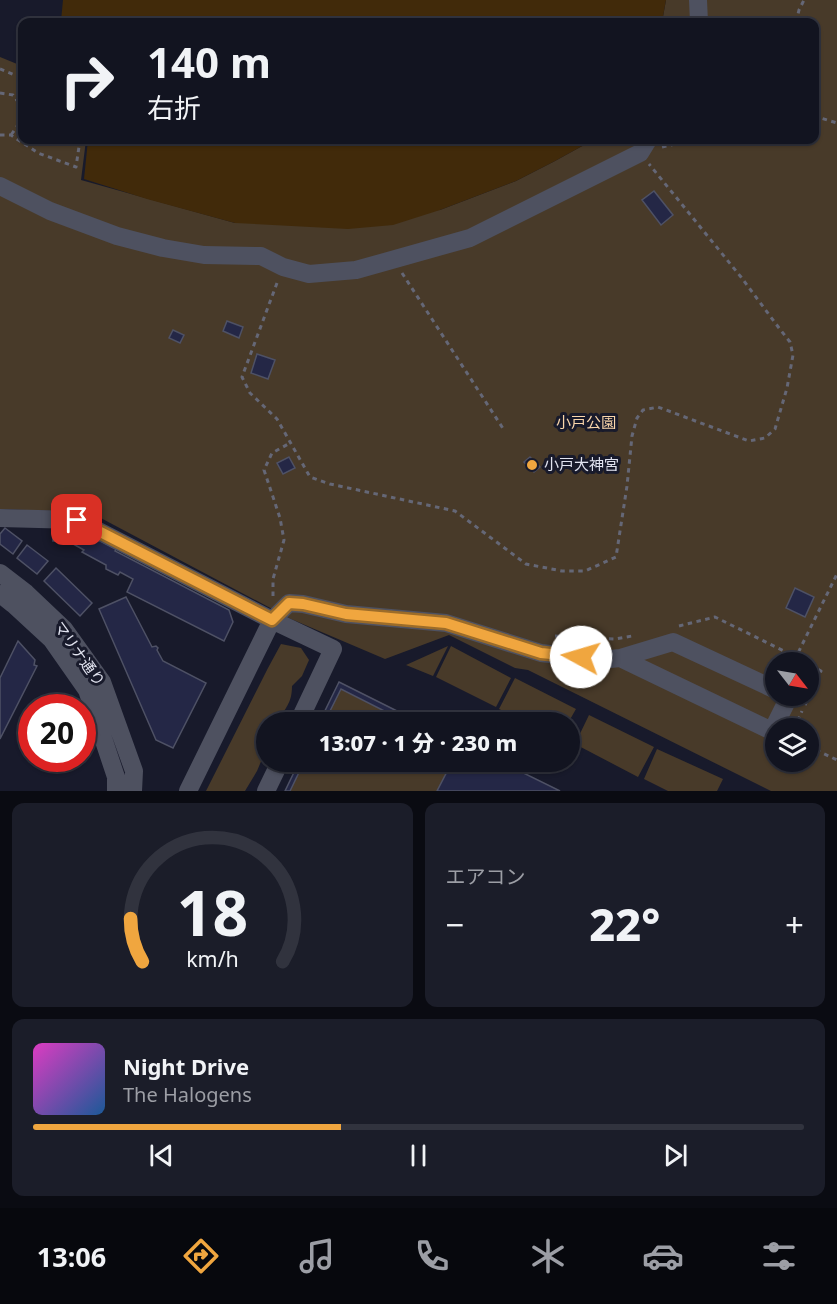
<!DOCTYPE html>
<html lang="ja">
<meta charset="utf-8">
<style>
body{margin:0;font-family:"Noto Sans","Noto Sans JP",sans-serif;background:#1b1d29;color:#f1f3f6;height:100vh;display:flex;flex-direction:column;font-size:22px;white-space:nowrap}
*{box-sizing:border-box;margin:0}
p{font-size:20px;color:#9c9ea5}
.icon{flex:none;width:33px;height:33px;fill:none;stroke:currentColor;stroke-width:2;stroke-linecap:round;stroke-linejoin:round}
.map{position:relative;height:791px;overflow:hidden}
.sheet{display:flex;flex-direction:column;gap:12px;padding:12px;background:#0a0b12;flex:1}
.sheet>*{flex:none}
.top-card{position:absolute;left:18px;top:18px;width:801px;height:126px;border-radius:12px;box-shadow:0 2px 4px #0004,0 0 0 2px #31333e;background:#121420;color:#f1f3f6;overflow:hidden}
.needle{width:39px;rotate:121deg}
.tools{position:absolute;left:765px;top:652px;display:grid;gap:12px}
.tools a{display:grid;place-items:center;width:54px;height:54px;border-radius:50%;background:#121420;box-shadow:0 2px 4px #0004,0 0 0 2px #31333e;font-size:30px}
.speed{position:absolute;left:18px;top:694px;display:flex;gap:12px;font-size:30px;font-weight:700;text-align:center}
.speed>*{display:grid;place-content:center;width:78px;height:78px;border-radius:50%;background:#121420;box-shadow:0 2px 4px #0004,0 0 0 2px #31333e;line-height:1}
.speed .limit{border:9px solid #d22;background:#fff;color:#111}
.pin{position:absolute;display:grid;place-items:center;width:51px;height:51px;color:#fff;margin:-26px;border-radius:12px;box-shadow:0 3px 9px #0006}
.me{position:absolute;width:66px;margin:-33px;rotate:276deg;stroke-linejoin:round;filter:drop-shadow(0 0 4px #0008)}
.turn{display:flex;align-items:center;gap:21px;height:126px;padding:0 30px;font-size:27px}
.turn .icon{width:78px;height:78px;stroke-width:2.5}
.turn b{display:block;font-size:42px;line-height:51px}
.big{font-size:45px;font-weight:800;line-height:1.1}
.sheet .widget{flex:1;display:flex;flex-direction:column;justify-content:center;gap:9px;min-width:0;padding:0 21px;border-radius:12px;background:#1b1d29}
.sheet .dial{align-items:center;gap:0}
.dial svg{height:156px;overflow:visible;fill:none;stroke:#31333e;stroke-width:7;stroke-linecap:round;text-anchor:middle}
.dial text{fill:#f1f3f6;stroke:none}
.song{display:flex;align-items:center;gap:18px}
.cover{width:72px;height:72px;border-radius:9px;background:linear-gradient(135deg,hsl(310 70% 55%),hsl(210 70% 35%))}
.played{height:6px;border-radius:3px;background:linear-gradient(90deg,#f0a63f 40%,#31333e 40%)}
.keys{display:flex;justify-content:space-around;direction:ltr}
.heat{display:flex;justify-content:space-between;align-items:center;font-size:33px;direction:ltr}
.sheet .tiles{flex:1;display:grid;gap:12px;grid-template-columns:1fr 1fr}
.widget:last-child{grid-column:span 2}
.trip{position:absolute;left:256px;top:712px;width:324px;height:60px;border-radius:30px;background:#121420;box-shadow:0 2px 4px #0004,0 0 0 2px #31333e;font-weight:800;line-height:60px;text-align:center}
.menu{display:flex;height:96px;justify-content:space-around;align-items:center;background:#07080d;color:#9c9ea5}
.menu .icon{width:42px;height:42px}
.menu .on{color:#f0a63f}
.menu b{font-size:27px;color:#f1f3f6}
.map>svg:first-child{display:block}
</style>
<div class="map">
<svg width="837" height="791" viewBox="0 0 837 791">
<rect width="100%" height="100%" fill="#181a2b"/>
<path fill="#483a29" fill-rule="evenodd" d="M 666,0 L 837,0 L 837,791 L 771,791 L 528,670 L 515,668 L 449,635 L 385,659 L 291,619 L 97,516 L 80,512 L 0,509 L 0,57 L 22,66 L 22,140 L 86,140 L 81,180 L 235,223 L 440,210 L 516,181 L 555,161 L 593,140 L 814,140 L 814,22 L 662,22 ZM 776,663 L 808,663 L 808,696 L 776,696 ZM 776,729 L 808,729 L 808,762 L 776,762 Z
M 281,644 L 301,648 L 309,660 L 302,676 L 292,686 C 292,704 285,707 278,723 L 267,723 L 267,747 L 257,771 L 245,791 L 206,791 L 268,668 Z
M 448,646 L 433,676 L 406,665 Z
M 451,646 L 511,678 L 496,707 L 436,677 Z
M 515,678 L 576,709 L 568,723 L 529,723 L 499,709 Z
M 341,689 L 408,723 L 324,723 Z
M 589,715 L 654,747 L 638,777 L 575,744 Z
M 657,749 L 723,779 L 717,791 L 668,791 L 644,779 Z
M 304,762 L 452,762 L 437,791 L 290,791 Z"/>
<path fill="#412a0a" d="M 63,0 L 666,0 L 662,22 L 70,22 L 61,21 Z
M 88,140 L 593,140 L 555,161 L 516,181 L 440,210 L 393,225 L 348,229 L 235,223 L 147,199 L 84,179 Z"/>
<path fill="#242746" stroke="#4e5165" stroke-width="1.5" d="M 654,191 L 673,215 L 661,225 L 642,200 Z
M 227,321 L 243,327 L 239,338 L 223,331 Z
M 173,330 L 184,335 L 180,343 L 169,338 Z
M 257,354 L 275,360 L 268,379 L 251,373 Z
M 289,457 L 295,468 L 283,474 L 277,463 Z
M 530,457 L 540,467 L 534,472 L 524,462 Z
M 5,528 L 22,541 L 13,554 L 0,544 L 0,534 Z
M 69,528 L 90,539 L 91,536 L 116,549 L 115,551 L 229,610 L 233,622 L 224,641 L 127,592 L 133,579 L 120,572 L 118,575 L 106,569 L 106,565 L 82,552 L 84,550 L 66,540 L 53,541 L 53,529 Z
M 27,545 L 48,561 L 37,574 L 17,558 Z
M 56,568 L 92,603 L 80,616 L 44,581 Z
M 795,588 L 814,597 L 805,617 L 786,608 Z
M 126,597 L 152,647 L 156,646 L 158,648 L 157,650 L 163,661 L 206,683 L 173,748 L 156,740 L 99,609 Z
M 18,641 L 35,660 L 34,665 L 37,666 L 0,739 L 0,678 Z
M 339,682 L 421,723 L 408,723 L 341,689 L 324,723 L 319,723 Z
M 299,762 L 304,762 L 290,791 L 285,791 Z
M 452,762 L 501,762 L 560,791 L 437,791 Z"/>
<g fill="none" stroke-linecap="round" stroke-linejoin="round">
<path stroke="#656776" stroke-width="3" stroke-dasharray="4.5 4.5" stroke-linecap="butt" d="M 796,22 L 799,10 L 804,0
M 0,69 L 22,78
M 0,93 L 13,95 L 22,107 L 20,122 L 11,135
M 814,116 L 837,123
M 0,135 L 11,135 L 38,153 L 76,167 L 80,140
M 662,147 L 694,140
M 402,273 L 504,430
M 277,283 L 242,377 L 250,393 L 277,419 L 310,477 L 330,484 L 455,511 L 526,564 L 562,571 L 585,571 L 616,557 L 627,486 L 632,436 L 637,418 L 643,410 L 658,407 L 749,441 L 765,438 L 775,429 L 787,388 L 793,355 L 790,342 L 779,328 L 741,277 L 649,164
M 273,596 L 273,579 L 284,540 L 280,518 L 264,470 L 272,453 L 290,443
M 679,626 L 715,617 L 796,657
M 555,636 L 615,639 L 632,636
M 807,663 L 796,657 L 837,574
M 805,705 L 821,671 L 808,664
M 794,729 L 802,711
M 808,746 L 837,760"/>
<path stroke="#4e5160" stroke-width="18" d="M 698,0 L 699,22
M 0,186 L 50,211 L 117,236 L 163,248 L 204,255 L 261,256 L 283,267 L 309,274 L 356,270 L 470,238 L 640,153 L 648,140
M 0,518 L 77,520 L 272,620 L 188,791
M 0,573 L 26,593 L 64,629 L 102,682 L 134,771 L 133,791
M 0,594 L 13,604 L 52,640 L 87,690 L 116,777 L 116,791
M 620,658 L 772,731 L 789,697 L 787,696
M 298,723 L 333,649 L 272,620 L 289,603 L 303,604 L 346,614 L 446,623 L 541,653 L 601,660 L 620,658 L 673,642 L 776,690
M 266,791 L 280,762"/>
</g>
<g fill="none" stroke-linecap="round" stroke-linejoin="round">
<defs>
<path id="route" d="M 77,520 L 272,620 L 289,603 L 303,604 L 346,614 L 446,623 L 541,653 L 581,657"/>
</defs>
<use href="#route" stroke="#9c6c29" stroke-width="15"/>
<use href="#route" stroke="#f0a63f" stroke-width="10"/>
</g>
<circle fill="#f0a63f" stroke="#181a2b" stroke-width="2" cx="532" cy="465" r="6"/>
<g text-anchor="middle" stroke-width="6" stroke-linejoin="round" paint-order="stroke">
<g font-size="15" fill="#fad6ab" stroke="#181a2b">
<text x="586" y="428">小戸公園</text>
</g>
<g font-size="15" fill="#e2e4f0" stroke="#181a2b" text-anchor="start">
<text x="544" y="470">小戸大神宮</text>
</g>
<g font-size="15" fill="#e2e4f0" stroke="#181a2b">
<text transform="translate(79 654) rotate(54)" y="5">マリナ通り</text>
</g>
</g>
</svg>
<div class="tools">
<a><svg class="needle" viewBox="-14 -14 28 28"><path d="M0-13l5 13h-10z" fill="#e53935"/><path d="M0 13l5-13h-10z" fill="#9c9ea5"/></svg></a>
<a><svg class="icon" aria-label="layers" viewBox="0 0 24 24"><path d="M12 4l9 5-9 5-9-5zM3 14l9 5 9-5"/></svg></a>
</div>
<div class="speed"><div class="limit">20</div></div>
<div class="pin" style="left:77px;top:520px;background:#d93025"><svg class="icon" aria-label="arrive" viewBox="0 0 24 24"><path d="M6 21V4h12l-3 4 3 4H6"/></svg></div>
<svg class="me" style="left:581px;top:657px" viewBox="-20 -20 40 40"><circle r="19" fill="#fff"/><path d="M0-13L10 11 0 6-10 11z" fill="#f0a63f"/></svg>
<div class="trip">13:07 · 1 分 · 230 m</div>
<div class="top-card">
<div class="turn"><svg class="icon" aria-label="right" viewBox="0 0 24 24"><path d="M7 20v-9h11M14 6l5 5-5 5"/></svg><div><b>140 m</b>右折</div></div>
</div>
</div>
<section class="sheet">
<div class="tiles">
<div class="widget dial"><svg viewBox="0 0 100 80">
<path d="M14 69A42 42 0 1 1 86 69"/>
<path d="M14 69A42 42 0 0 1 8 47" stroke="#f0a63f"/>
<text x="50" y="56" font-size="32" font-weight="700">18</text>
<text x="50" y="72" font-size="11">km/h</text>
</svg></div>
<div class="widget"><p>エアコン</p>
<div class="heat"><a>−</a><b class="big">22°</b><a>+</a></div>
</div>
<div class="widget">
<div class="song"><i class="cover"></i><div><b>Night Drive</b><p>The Halogens</p></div></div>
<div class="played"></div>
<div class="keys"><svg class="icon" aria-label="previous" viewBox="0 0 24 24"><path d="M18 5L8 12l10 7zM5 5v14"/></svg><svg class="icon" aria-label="pause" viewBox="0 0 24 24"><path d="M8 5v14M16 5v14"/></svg><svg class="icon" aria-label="next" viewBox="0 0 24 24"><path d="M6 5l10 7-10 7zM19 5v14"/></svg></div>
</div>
</div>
</section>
<nav class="menu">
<b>13:06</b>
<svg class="icon on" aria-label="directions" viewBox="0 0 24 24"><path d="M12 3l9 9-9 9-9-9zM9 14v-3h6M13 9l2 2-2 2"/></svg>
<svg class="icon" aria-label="music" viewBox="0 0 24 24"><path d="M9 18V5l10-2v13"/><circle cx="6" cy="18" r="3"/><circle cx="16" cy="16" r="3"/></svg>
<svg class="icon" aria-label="phone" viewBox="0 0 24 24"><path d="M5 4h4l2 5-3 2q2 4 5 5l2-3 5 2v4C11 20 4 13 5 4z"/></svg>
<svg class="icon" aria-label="climate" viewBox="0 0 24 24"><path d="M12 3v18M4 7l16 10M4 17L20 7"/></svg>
<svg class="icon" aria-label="car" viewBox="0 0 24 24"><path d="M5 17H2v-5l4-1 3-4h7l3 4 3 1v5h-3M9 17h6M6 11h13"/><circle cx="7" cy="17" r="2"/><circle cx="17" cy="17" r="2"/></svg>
<svg class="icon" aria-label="filters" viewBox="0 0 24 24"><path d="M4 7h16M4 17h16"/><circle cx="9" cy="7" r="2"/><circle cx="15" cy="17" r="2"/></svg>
</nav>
